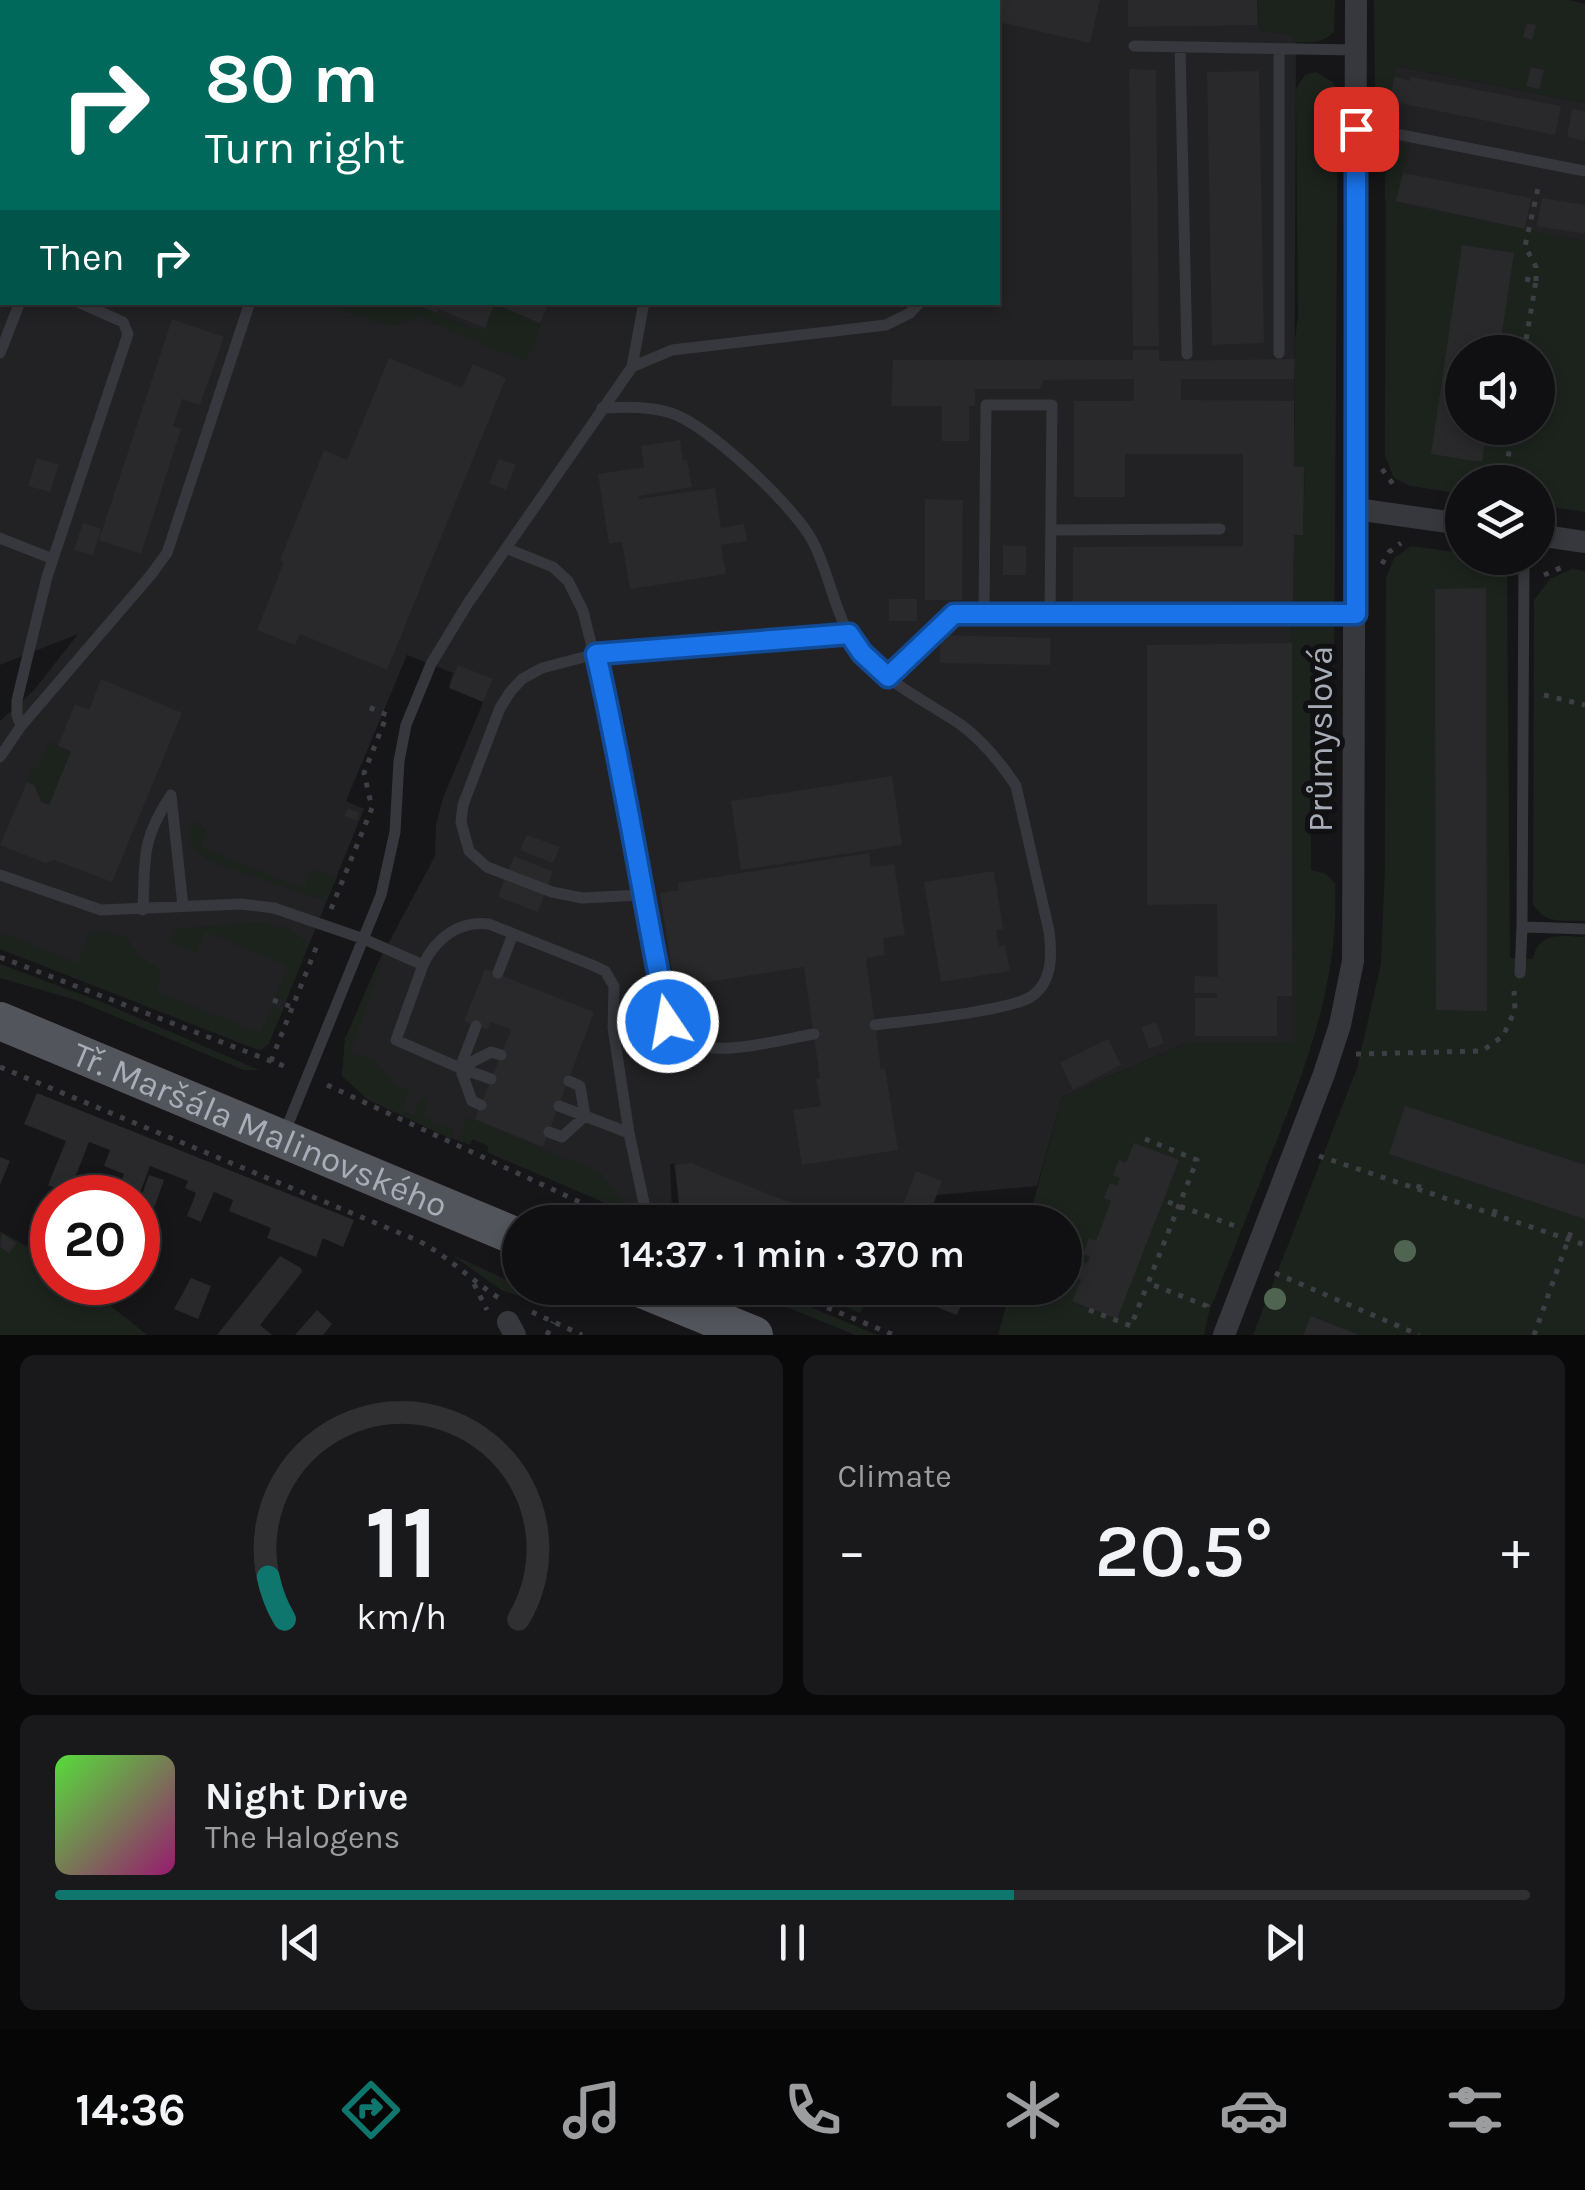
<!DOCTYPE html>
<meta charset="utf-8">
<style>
body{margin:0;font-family:Karla,sans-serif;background:#19191b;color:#f1f3f6;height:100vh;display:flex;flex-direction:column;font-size:38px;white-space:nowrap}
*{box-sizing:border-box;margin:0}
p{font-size:32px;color:#9c9d9f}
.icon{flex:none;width:55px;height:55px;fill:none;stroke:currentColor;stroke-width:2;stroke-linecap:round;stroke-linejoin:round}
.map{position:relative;height:1335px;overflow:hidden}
.drawer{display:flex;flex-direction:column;gap:20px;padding:20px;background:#09090a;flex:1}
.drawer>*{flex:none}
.guide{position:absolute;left:0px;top:0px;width:1000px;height:305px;box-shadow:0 5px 15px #0003,0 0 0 2px #303032;background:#00695c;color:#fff;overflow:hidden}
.tools{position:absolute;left:1445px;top:335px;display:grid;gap:20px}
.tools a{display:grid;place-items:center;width:110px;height:110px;border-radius:50%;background:#101012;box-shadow:0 5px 15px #0003,0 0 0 2px #303032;font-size:50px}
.speed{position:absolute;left:30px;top:1175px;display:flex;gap:20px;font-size:50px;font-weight:700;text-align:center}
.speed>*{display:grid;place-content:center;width:130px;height:130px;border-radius:50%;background:#101012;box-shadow:0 5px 15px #0003,0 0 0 2px #303032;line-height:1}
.speed .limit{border:15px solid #d22;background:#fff;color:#111}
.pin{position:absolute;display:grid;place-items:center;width:85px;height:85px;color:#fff;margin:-42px;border-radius:20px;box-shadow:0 5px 15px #0006}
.me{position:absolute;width:110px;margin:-55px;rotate:348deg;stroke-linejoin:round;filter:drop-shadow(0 0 8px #0008)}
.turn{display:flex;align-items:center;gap:35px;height:210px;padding:0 40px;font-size:45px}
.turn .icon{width:130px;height:130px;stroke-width:2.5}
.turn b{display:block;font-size:70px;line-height:85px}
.then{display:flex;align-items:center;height:95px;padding:0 40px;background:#0003;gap:20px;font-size:38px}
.big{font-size:75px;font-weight:600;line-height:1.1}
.drawer .widget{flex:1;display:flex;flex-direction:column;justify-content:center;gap:15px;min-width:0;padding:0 35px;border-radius:15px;background:#19191b}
.drawer .dial{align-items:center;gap:0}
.dial svg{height:260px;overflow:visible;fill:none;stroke:#303032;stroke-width:7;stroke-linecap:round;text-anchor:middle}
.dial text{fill:#f1f3f6;stroke:none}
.song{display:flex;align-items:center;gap:30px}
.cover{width:120px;height:120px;border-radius:15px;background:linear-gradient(135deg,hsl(110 70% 55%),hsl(320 70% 35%))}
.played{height:10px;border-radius:5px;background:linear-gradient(90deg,#0f766e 65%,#303032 65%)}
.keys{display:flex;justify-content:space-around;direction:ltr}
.heat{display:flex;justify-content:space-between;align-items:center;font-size:55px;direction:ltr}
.drawer .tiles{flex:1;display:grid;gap:20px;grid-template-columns:1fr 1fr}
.widget:last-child{grid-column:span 2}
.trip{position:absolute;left:502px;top:1205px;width:580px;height:100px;border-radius:50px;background:#101012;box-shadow:0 5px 15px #0003,0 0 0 2px #303032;font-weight:600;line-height:100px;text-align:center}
.tab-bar{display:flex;height:160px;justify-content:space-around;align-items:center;background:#060607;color:#9c9d9f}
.tab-bar .icon{width:70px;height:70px}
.tab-bar .on{color:#0f766e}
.tab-bar b{font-size:45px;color:#f1f3f6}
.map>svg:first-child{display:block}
</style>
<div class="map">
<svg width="1585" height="1335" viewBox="0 0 1585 1335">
<rect width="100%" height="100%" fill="#161618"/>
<path fill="#222225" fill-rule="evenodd" d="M 0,0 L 1257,0 L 1260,30 L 1289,34 L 1296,42 L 1294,464 L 1305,465 L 1303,533 L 1294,534 L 1291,641 L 1294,1043 L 1184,1044 L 1062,1097 L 1037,1186 L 937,1195 L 927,1220 L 901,1210 L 896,1222 L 730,1222 L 679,1202 L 674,1163 L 670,1164 L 672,1210 L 633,1215 L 487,1152 L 489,1146 L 472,1139 L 470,1145 L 451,1138 L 367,1099 L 342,1076 L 345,1039 L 378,963 L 435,856 L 436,825 L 443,798 L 484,700 L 449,685 L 453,673 L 407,655 L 346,801 L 364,809 L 269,1043 L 261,1050 L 0,937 L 0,721 L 35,689 L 78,634 L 0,665 ZM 2,2 L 998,2 L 998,302 L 2,302 Z
M 1396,66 L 1585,103 L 1585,241 L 1530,232 L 1385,200 L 1386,119 Z"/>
<path fill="#1c231d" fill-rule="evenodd" d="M 1257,0 L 1335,0 L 1334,32 C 1322,43 1312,43 1296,42 L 1289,34 L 1260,30 Z
M 1374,0 L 1569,0 L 1585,4 L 1585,103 L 1397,66 L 1386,115 L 1375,98 Z
M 1316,72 L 1333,82 L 1338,93 L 1334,678 L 1328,687 L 1310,695 L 1311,870 L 1326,874 L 1335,883 C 1340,979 1306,1067 1271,1155 C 1250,1208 1230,1260 1209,1312 L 1204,1335 L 998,1335 L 1011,1288 L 1065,1288 L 1065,1222 L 1028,1222 L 1062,1097 L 1184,1044 L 1293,1042 L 1291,641 L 1294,533 L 1303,532 L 1305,466 L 1294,464 L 1295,340 L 1298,317 L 1296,89 L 1305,75 Z
M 1396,144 L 1409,146 L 1396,202 L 1585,241 L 1585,512 L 1538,505 L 1538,482 L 1462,482 L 1462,494 L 1410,486 L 1394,478 L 1385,456 L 1386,148 ZM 1462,352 L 1538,352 L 1538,428 L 1462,428 Z
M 327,303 L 412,303 L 482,331 L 496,303 L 542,323 L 526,362 L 417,317 C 389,336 355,314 327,303 Z
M 1411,546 L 1462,553 L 1462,558 L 1493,558 L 1507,572 L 1510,958 L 1533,959 C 1538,931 1562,936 1585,937 L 1585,1335 L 1253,1335 L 1357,1068 L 1381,964 L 1385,865 L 1386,578 L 1394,558 Z
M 1572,569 L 1585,571 L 1585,921 C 1564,920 1543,925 1533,903 L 1534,600 L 1550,579 Z
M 49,742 L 71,751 L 49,805 L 41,802 L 35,784 L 27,782 L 31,769 L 40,766 Z
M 198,822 L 206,829 L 201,847 L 304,888 L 312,867 L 337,877 L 326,901 L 211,862 C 197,853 184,842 190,825 Z
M 260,922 L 289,928 L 309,944 L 286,1000 L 275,997 L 287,966 L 205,932 L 196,954 L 170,941 L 174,929 Z
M 0,931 L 77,963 L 90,932 C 146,929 120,952 157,966 L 161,977 L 157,991 L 260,1033 L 272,1005 L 283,1010 L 269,1043 L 261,1050 L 253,1048 L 0,949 Z
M 383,962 L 350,1051 L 377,1062 L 395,1085 L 409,1091 L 402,1111 L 413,1115 L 422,1097 L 429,1099 L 423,1117 L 455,1131 L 451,1139 L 367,1099 L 342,1076 L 345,1039 L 378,963 Z
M 0,964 L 104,1003 L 259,1070 L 244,1070 L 76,1000 L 0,978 Z
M 467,1117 L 600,1172 L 633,1215 L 487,1152 L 489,1146 L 472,1139 L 470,1145 L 458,1140 Z
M 0,1231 L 52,1261 L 52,1282 L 82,1283 L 147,1335 L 0,1335 Z
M 451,1254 L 535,1293 L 534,1296 L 528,1299 L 501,1290 Z
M 741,1288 L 765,1288 L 877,1335 L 855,1335 Z
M 800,1288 L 872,1288 L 860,1313 Z"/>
<path fill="#29292c" d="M 998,0 L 1100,0 L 1090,43 L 998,22 Z
M 1128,0 L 1257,0 L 1257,25 L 1128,27 Z
M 1527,23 L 1536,25 L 1532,40 L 1523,37 Z
M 1531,67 L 1544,70 L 1539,89 L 1526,86 Z
M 1129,69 L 1156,70 L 1159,346 L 1133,346 Z
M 1259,71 L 1264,343 L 1212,345 L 1207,72 Z
M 1394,77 L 1410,81 L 1411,77 L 1561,106 L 1555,135 L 1390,101 Z
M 1572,109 L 1585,111 L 1585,141 L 1567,137 Z
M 1403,173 L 1531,198 L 1525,229 L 1396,201 Z
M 1542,198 L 1585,205 L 1585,234 L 1537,226 Z
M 1462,245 L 1514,253 L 1499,352 L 1462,352 L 1462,428 L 1487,428 L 1482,462 L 1431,454 Z
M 495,302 L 485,328 L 439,309 L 437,313 L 413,303 Z
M 501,302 L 549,302 L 540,323 L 500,306 Z
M 172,319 L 224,337 L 200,405 L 182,399 L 173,426 L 181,429 L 141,554 L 99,540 Z
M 1133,350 L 1159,350 L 1159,361 L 1295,359 L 1294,379 L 1181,379 L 1181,400 L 1294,401 L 1294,467 L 1304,467 L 1303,535 L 1294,535 L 1293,601 L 1073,603 L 1073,547 L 1243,546 L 1243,454 L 1125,454 L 1125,497 L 1074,497 L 1074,401 L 1134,401 L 1134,379 L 1044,380 L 1040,389 L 975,389 L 975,406 L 969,406 L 969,441 L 942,441 L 942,406 L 891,406 L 893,360 L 1133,360 Z
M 389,358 L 462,388 L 473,364 L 506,378 L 387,670 L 300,634 L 295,645 L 257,630 L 284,562 L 280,560 L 324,450 L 347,460 Z
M 680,440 L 683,460 L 687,460 L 692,487 L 639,496 L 639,499 L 715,488 L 721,528 L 744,524 L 747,541 L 721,545 L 726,574 L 630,589 L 622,542 L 609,544 L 598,474 L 644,467 L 641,446 Z
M 37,458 L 59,465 L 50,492 L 28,486 Z
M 499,459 L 516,465 L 506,490 L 489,483 Z
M 925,499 L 963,500 L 962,600 L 925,600 Z
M 83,523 L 101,529 L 93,555 L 74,550 Z
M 1003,545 L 1026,546 L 1026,575 L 1003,575 Z
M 1486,588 L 1487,1011 L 1436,1010 L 1435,589 Z
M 889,599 L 917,599 L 917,621 L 889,621 Z
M 940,635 L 1051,638 L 1050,665 L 940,663 Z
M 1292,643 L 1292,996 L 1277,996 L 1277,1036 L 1195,1036 L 1195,998 L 1217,998 L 1217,993 L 1194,993 L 1195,976 L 1218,977 L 1217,904 L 1147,905 L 1147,645 Z
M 458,665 L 493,679 L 483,702 L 449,688 Z
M 101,679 L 182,713 L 112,882 L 54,860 L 45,863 L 0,845 L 27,782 L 34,785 L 41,802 L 49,805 L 71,751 L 58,746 L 75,704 L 89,710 Z
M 892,776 L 902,845 L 741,870 L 731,801 Z
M 348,808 L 359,813 L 357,821 L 344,816 Z
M 527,835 L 560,847 L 553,863 L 520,850 Z
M 869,853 L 871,867 L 894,864 L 905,935 L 883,938 L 885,955 L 866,958 L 881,1069 L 885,1068 L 898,1150 L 802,1165 L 793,1110 L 821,1106 L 816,1079 L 820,1078 L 804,967 L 694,984 L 693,980 L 674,983 L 660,893 L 679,890 L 678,883 Z
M 514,856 L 553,872 L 538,912 L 498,897 Z
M 994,871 L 1003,929 L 996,930 L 999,946 L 1005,945 L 1010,971 L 941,982 L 924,882 Z
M 485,969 L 594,1012 L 543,1147 L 475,1119 L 511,1030 L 491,1022 L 487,1030 L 464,1021 Z
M 1156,1022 L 1164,1043 L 1149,1049 L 1141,1027 Z
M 1108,1039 L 1121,1065 L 1073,1090 L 1060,1063 Z
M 37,1093 L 354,1220 L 343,1247 L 323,1238 L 316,1257 L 267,1238 L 271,1228 L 229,1211 L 233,1200 L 214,1192 L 201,1222 L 187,1216 L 196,1193 L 185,1188 L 188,1181 L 150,1166 L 138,1198 L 115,1198 L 124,1174 L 104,1166 L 110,1150 L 89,1142 L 69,1193 L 48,1185 L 66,1141 L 24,1124 Z
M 1405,1106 L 1585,1165 L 1585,1219 L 1389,1154 Z
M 1134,1143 L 1179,1160 L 1117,1319 L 1072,1301 L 1081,1280 L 1074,1276 L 1080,1261 L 1087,1264 L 1090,1256 L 1083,1254 L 1089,1238 L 1096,1241 L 1111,1201 L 1104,1198 L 1110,1183 L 1117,1186 L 1120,1178 L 1113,1175 L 1119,1160 L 1126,1163 Z
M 0,1157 L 10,1161 L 0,1185 Z
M 692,1163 L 715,1173 L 840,1222 L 723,1222 L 700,1213 L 679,1204 L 675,1165 Z
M 916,1171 L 942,1181 L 926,1222 L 900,1213 Z
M 149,1175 L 164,1180 L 148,1225 L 138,1221 L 138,1206 Z
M 2,1233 L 16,1243 L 9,1253 L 0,1247 Z
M 280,1256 L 301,1268 L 302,1272 L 260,1325 L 272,1335 L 217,1335 Z
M 191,1278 L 211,1286 L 198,1319 L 174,1309 Z
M 888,1288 L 968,1288 L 957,1315 Z
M 317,1310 L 332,1324 L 323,1335 L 295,1335 Z
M 1311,1316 L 1359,1335 L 1303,1335 Z"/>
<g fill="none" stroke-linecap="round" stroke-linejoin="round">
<path stroke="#3d3f44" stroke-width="5" stroke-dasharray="5 8" stroke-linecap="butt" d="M 1536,281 L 1536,267 L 1525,246 L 1539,184
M 1524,352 L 1536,281 L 1525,279
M 1382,469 L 1396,488
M 1504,482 L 1513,428
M 1382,564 L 1389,552 L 1401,543
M 1544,575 L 1565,566
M 1544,695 L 1585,705
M 331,909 L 372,808 L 364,773 L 387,715 L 366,706
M 0,957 L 289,1068
M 273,1000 L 292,1007
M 1356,1054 L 1482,1051 L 1503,1036 L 1515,1010 L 1514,991
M 271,1061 L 318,943
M 0,1067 L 419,1241 C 449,1257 471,1280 499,1298
M 327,1085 L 623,1222
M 1145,1139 L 1197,1160 L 1148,1283 L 1207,1306 L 1206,1309
M 1319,1156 L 1585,1245
M 1418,1189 L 1422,1177
M 1168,1202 L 1241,1228
M 1494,1214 L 1498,1202
M 1275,1273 L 1419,1335
M 474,1284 L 487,1310
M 779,1288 L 894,1335
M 1089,1310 L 1131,1326 L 1148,1283
M 532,1312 L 582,1335
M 547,1335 L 553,1322
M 1534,1335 L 1573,1226"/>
<path stroke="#37383d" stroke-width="11" d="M 170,0 L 175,2
M 370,2 L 371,0
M 1134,46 L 1356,50
M 1180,47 L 1187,354
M 1279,49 L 1279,353
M 1356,129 L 1381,131 L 1585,171
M 0,293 L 2,294
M 0,353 L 20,302
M 632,367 L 644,302
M 602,408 C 626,407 648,406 671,413 C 708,425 793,505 812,540 C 831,575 835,621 861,652 C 887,683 927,702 960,724 C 983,741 1001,763 1016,786 L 1049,931 C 1052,954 1053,981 1032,996 C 1012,1011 905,1021 875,1025
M 1051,530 L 1220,529
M 0,538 L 53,559
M 508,549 L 553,567 L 568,581 L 583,611 L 618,751 L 641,895 L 672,1030 C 700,1065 775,1040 814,1034
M 1524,558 L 1522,927 L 1585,929
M 984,614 L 986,405 L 1052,405 L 1050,614
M 888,677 L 954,614 L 1354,615
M 21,726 L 17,715 L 17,700 L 47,577 L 128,334 L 123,322 L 78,302
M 0,757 L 21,726 L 150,576 L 167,553 L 250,302
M 171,795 L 183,906
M 0,875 L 101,910 L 241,904 L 274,908 L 364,939 L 423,965 C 435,939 459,920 489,924 L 592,965 L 605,971 L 614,986 L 613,1028 L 629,1133
M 641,895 L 582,898 L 552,892 L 487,867 L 469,851 L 461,822 L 463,805 L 500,708 L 510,692 L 522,679 L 542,668 L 596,654 L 849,634
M 143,910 C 145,858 141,840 171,795
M 423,965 L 396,1040 L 460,1068 L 491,1052 L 501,1055
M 498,973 L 513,934
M 1520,973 L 1522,927
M 476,1026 L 460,1068 L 472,1101 L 481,1105
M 460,1068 L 491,1079
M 569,1081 L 580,1086 L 585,1116 L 629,1133 L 648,1222
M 549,1132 L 562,1137 L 585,1116 L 559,1106
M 284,1134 L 381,895 L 395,832 L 399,761 L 406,725 L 431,664 L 468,603 L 632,367 L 672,350 L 886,325 L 910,313 L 920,302"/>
<path stroke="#37383d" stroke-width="22" d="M 1356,509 L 1462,524
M 1538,535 L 1585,542
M 508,1322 L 515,1335
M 1224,1335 L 1324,1074 L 1340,1025 L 1353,961 L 1356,0"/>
<g stroke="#53555c" stroke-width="38">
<path id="s1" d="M 0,1021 L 520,1238"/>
<path d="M 639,1288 L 754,1335"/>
</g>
</g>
<g fill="#506452">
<circle cx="1405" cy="1251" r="11"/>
<circle cx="1275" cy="1299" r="11"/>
</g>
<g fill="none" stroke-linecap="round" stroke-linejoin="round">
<defs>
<path id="route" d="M 668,1022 C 643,900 624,776 596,654 L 849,634 L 862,653 L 888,677 L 954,614 L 1356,614 L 1356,129"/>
</defs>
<use href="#route" stroke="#114b97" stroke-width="25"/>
<use href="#route" stroke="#1a73e8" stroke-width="18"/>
</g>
<g text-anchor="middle" stroke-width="10" stroke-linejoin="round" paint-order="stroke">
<g font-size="35" fill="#a8adb8" stroke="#111113">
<text transform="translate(1320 739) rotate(-90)" y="12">Průmyslová</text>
<text dy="12" stroke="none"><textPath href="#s1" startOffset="282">Tř. Maršála Malinovského</textPath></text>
</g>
</g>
</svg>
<div class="tools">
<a><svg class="icon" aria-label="sound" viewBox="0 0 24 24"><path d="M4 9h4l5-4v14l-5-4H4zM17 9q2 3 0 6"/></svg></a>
<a><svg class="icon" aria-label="layers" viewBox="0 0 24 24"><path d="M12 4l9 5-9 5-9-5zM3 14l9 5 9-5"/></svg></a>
</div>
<div class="speed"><div class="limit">20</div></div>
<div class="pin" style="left:1356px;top:129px;background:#d93025"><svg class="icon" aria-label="arrive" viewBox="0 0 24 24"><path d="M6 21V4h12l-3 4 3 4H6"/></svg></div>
<svg class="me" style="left:668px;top:1022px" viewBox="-20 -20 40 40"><circle r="17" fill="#1a73e8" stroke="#fff" stroke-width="3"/><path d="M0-11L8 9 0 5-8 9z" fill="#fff"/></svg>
<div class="trip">14:37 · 1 min · 370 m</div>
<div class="guide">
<div class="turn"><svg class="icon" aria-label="right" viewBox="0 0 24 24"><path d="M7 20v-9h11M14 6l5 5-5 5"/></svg><div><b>80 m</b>Turn right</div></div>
<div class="then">Then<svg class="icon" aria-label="right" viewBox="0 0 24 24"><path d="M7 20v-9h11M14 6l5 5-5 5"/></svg></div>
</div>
</div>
<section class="drawer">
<div class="tiles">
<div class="widget dial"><svg viewBox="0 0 100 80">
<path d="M14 69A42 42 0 1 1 86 69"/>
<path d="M14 69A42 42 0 0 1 9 56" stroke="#0f766e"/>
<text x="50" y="56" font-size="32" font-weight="700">11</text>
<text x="50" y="72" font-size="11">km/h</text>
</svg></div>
<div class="widget"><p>Climate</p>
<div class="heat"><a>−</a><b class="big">20.5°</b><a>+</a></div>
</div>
<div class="widget">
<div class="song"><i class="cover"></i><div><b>Night Drive</b><p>The Halogens</p></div></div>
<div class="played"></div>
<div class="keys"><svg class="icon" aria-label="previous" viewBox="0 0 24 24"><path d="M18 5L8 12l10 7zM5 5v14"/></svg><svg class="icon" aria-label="pause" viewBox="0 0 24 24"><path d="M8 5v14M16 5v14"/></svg><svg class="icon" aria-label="next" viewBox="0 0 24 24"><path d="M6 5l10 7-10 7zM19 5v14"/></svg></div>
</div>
</div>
</section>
<nav class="tab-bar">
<b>14:36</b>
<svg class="icon on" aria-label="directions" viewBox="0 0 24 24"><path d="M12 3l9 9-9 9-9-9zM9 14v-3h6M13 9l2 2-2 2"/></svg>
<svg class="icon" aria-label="music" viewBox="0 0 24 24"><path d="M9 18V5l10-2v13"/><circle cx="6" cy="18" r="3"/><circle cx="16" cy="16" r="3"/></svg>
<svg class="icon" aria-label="phone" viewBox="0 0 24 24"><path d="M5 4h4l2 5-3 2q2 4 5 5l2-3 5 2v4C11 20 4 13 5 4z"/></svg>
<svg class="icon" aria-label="climate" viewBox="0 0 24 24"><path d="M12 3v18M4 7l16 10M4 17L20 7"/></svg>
<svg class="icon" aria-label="car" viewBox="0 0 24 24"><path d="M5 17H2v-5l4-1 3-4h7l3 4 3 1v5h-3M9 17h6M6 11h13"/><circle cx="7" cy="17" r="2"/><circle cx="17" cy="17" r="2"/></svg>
<svg class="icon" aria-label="filters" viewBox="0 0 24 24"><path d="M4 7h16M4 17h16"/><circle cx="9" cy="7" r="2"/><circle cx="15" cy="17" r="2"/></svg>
</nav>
